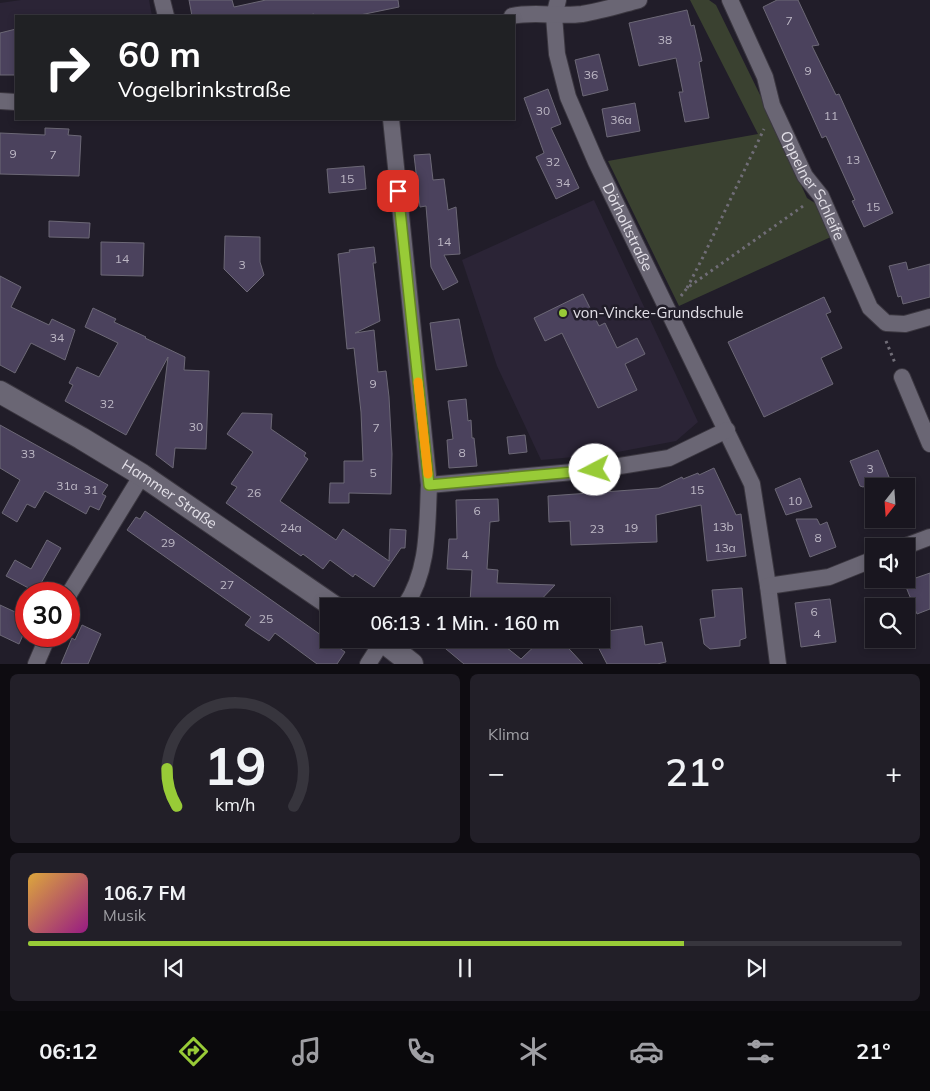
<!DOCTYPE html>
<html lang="de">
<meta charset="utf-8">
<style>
body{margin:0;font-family:Mulish,sans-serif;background:#221f28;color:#f1f3f6;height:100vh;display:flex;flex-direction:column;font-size:19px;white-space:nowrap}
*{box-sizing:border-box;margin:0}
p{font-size:16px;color:#9f9fa4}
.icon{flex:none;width:28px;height:28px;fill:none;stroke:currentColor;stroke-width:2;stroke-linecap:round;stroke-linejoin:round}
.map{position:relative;height:664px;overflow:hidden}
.side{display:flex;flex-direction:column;gap:10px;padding:10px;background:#0e0c11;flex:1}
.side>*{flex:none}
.hud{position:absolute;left:15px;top:15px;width:500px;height:105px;border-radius:0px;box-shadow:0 2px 8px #0003,0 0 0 1px #37353d;background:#202124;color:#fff;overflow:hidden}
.needle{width:32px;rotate:197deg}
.buttons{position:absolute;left:865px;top:478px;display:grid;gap:10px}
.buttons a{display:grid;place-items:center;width:50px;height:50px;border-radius:0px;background:#19161f;box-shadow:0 2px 8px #0003,0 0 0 1px #37353d;font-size:25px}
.speed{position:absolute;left:15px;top:582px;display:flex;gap:10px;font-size:25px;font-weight:700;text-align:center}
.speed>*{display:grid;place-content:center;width:65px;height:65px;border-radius:50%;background:#19161f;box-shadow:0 2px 8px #0003,0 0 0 1px #37353d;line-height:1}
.speed .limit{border:8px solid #d22;background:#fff;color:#111}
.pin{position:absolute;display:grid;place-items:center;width:42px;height:42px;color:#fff;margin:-21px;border-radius:10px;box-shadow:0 2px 8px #0006}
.me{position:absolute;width:55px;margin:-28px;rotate:265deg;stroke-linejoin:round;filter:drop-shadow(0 0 4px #0008)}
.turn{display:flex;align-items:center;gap:18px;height:105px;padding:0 20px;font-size:22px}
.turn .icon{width:65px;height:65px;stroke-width:2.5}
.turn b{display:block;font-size:35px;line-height:42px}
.big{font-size:38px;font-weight:600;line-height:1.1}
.side .card{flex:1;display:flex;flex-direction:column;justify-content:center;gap:8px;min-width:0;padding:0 18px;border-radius:8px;background:#221f28}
.side .dial{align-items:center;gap:0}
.dial svg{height:130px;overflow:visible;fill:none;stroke:#37353d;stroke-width:7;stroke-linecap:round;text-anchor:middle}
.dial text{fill:#f1f3f6;stroke:none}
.song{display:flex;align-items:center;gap:15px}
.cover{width:60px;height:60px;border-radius:8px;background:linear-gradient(135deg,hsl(40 70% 55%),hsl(310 70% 35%))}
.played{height:5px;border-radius:2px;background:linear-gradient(90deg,#98cb37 75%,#37353d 75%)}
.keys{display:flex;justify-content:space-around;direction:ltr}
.heat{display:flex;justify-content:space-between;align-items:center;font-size:28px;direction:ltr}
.side .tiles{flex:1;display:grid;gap:10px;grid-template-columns:1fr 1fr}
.card:last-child{grid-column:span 2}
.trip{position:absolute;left:320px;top:598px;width:290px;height:50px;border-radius:0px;background:#19161f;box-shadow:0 2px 8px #0003,0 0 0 1px #37353d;font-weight:600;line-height:50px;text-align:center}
.menu{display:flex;height:80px;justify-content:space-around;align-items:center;background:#0a090c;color:#9f9fa4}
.menu .icon{width:35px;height:35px}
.menu .active{color:#98cb37}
.menu b{font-size:22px;color:#f1f3f6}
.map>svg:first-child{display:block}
</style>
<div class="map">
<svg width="930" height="664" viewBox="0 0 930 664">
<rect width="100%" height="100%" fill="#211d29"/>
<path fill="#2b2436" d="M 21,0 L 149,0 L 152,16 L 16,16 L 16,75 L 0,75 L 0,3 Z
M 594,200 L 698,422 L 676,441 L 607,454 L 541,460 L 497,366 L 462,260 Z"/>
<path fill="#3a4130" d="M 690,0 L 709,0 L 716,5 L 764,103 L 807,198 L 818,205 L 833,236 L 679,306 L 608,161 L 758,134 Z"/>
<path fill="#4b425d" stroke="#6c6876" d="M 189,0 L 232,0 L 234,7 L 266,0 L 398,0 L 399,7 L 355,16 L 314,16 L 314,14 L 304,16 L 192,16 Z
M 777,0 L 798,0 L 819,45 L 812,46 L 836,95 L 839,94 L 893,213 L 864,227 L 852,201 L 855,200 L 826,136 L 822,138 L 763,7 Z
M 687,10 L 691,26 L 694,25 L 702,61 L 699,62 L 709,118 L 685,122 L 679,92 L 683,92 L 676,58 L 639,66 L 629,23 Z
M 16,29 L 16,75 L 0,75 L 0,33 Z
M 599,54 L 608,90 L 583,96 L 575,60 Z
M 548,89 L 561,124 L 551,128 L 579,188 L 556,199 L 536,157 L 544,153 L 524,98 Z
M 635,103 L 640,131 L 607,137 L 602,109 Z
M 45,128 L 69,129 L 68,135 L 81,136 L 79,176 L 0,174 L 0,133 L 45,135 Z
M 430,154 L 433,180 L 444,179 L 448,210 L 456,207 L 460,254 L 444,255 L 458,282 L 443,290 L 431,267 L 426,206 L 420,207 L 414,155 Z
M 364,166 L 366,189 L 329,193 L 327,169 Z
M 49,221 L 90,223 L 89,238 L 49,237 Z
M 225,236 L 260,237 L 260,262 L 264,275 L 247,292 L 224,269 Z
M 101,242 L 144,243 L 143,276 L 101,275 Z
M 374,247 L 376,263 L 373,263 L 380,321 L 355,333 L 374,330 L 378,372 L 386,371 L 389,397 L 392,454 L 391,494 L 349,493 L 349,503 L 329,503 L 330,483 L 344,483 L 344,461 L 363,461 L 361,412 L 354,348 L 347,349 L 338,254 L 350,252 L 349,250 Z
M 906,262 L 908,270 L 930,264 L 930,297 L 903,304 L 901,296 L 898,297 L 889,266 Z
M 0,276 L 21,287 L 11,307 L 49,325 L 52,319 L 75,330 L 65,360 L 31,343 L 15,373 L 0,365 Z
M 583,294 L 599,326 L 605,323 L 617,348 L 637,338 L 645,354 L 625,364 L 637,390 L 598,408 L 562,333 L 545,341 L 534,318 Z
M 824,297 L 831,312 L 826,314 L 842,348 L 821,358 L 833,384 L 764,417 L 728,342 Z
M 93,308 L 116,319 L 114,322 L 146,337 L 145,338 L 185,357 L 184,370 L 209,371 L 206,449 L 175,448 L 173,468 L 156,455 L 168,357 L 126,435 L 65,401 L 73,385 L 69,383 L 77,367 L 99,377 L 118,343 L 85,327 Z
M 459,319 L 467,366 L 436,370 L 430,323 Z
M 466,399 L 468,421 L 471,420 L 472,438 L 474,438 L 477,466 L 449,468 L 447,440 L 453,439 L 448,401 Z
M 242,413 L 272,414 L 271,429 L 306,453 L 304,456 L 308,459 L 280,501 L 336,540 L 343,529 L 389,561 L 390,529 L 406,530 L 405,548 L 401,548 L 374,587 L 355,574 L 353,577 L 330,560 L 323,569 L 303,554 L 301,556 L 226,503 L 237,487 L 231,484 L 253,452 L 227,434 Z
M 0,425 L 108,485 L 102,494 L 106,496 L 99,510 L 90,506 L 86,514 L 45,491 L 35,508 L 27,504 L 17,522 L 2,513 L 20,480 L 0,468 Z
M 525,435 L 527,452 L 509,454 L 507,437 Z
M 878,450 L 889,477 L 863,487 L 860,486 L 850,461 Z
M 714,468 L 736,515 L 741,514 L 746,556 L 707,561 L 701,505 L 656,515 L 657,542 L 571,545 L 570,521 L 549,522 L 548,496 L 659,488 L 682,477 L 683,479 L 698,473 L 699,475 Z
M 800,478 L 812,507 L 786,515 L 775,489 Z
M 498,499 L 499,521 L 490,522 L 487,569 L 498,570 L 497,583 L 555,585 L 535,606 L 532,606 L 526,601 L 497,604 L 470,602 L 472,570 L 447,569 L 449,539 L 457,539 L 456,500 Z
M 145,511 L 345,652 L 337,664 L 317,664 L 275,633 L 269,641 L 245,625 L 251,617 L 127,530 L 136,517 L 140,519 Z
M 796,519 L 817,519 L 820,525 L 827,522 L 836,547 L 810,557 Z
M 47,540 L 61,548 L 36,592 L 6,576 L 15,560 L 31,569 Z
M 930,573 L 930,609 L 917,614 L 904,582 Z
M 742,588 L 746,638 L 740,640 L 740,646 L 710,649 L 704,644 L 700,619 L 715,617 L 712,590 Z
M 830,599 L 836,642 L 801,647 L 795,603 Z
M 0,605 L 26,617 L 26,628 L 19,644 L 0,635 Z
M 82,625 L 101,634 L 88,664 L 61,664 L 72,638 L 75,640 Z
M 642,626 L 645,645 L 662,642 L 666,662 L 657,664 L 607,664 L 594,639 L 601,639 L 601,632 Z
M 434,639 L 496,639 L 521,659 L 542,639 L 560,639 L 583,664 L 464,664 Z"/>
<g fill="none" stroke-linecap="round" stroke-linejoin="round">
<defs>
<g id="minor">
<path d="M 162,0 L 166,16"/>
<path id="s1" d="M 558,0 L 554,16 L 557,54 L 568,97 L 596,162 L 752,484 L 768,586 L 778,664"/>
<path id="s2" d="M 730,0 L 765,77 L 772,105 L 805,176 L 821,196 L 870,308 L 886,323 L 905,324 L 930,317"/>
<path d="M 512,16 C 534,11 558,17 582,14 C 601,11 620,5 639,0"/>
<path d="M 0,101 L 16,102"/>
<path d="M 391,119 L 429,485 C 427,527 429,570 405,606"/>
<path d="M 902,377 L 930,444"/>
<path d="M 429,485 L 595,470 L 669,458 L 727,430"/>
<path d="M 906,546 L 930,537"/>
<path d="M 768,586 L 829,577 L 874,559"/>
<path d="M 69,594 L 142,475"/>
<path d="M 36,664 L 48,636"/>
<path d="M 368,664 L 384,639"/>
</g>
<g id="secondary">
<path id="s3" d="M 0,392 L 81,438 L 142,475 L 333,606"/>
<path d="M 380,639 L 412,664"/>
</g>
</defs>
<use href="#minor" stroke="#3b3740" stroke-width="18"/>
<use href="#secondary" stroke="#3b3740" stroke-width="24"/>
<path stroke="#706d77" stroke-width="3" stroke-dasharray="2.5 4" stroke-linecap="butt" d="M 687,288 L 703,257 L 764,129
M 681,296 L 687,288 L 806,204
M 886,341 L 895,363"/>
<use href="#minor" stroke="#6a6674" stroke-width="16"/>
<use href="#secondary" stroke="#6a6674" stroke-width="22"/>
</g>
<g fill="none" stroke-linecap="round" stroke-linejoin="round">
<defs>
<path id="route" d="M 398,191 L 429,485 L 595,470"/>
</defs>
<use href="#route" stroke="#638424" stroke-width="12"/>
<use href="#route" stroke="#98cb37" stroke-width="9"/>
<path stroke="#f59e0b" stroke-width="9" d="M 418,382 L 428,474"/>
</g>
<circle fill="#98cb37" stroke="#211d29" stroke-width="2" cx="563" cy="313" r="5"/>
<g text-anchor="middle" stroke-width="5" stroke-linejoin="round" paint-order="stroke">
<g font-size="12" fill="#bdb8c5">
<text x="789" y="25">7</text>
<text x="665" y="44">38</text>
<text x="808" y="75">9</text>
<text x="591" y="79">36</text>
<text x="543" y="115">30</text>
<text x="831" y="120">11</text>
<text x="621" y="124">36a</text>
<text x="13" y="158">9</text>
<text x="53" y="159">7</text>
<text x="853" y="164">13</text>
<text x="553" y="166">32</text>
<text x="347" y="183">15</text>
<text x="563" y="187">34</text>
<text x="873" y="211">15</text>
<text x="444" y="246">14</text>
<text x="122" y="263">14</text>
<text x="242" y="269">3</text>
<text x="57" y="342">34</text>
<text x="373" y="388">9</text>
<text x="107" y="408">32</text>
<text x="196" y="431">30</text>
<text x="376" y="432">7</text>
<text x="462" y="457">8</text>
<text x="28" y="458">33</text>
<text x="870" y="473">3</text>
<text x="373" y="477">5</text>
<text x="67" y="490">31a</text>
<text x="91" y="494">31</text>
<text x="697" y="494">15</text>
<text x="254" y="497">26</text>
<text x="795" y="505">10</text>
<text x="477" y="515">6</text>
<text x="723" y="531">13b</text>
<text x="291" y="532">24a</text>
<text x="631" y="532">19</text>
<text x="597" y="533">23</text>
<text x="818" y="542">8</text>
<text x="168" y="547">29</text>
<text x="725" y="552">13a</text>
<text x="465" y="559">4</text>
<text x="227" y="589">27</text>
<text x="814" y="616">6</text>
<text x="266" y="623">25</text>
<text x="817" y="638">4</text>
</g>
<g font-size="15" fill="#e3e0e8" stroke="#211d29">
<text dy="5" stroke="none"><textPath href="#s2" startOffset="204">Oppelner Schleife</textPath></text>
<text dy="5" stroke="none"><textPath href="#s1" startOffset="242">Dörholtstraße</textPath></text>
<text dy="5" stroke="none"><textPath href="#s3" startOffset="198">Hammer Straße</textPath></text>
</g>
<g font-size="15" fill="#e3e0e8" stroke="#211d29" text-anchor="start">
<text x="573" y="318">von-Vincke-Grundschule</text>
</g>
</g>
</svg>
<div class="buttons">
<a><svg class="needle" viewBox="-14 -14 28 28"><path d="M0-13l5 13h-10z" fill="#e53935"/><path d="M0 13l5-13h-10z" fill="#9f9fa4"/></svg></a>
<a><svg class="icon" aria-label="sound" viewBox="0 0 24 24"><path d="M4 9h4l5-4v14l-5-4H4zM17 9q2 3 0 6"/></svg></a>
<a><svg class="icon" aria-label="search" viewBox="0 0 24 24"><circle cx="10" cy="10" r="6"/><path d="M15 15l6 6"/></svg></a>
</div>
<div class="speed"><div class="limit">30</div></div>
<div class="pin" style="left:398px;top:191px;background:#d93025"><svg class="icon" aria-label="arrive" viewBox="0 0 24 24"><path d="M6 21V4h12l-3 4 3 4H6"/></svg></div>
<svg class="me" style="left:595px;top:470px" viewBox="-20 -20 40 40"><circle r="19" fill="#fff"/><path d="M0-13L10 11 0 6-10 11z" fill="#98cb37"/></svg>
<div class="trip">06:13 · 1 Min. · 160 m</div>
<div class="hud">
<div class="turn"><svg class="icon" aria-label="right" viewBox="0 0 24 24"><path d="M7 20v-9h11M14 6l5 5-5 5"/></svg><div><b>60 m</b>Vogelbrinkstraße</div></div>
</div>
</div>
<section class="side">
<div class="tiles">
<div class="card dial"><svg viewBox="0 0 100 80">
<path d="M14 69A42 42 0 1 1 86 69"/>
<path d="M14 69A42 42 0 0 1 8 46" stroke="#98cb37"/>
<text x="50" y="56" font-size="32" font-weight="700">19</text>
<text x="50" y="72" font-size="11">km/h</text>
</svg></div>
<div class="card"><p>Klima</p>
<div class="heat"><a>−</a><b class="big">21°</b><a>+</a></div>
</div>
<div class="card">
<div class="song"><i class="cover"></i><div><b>106.7 FM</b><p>Musik</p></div></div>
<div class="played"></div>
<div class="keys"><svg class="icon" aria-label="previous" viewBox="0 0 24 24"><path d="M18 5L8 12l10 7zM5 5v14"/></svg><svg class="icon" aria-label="pause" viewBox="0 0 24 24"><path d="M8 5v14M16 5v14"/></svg><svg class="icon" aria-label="next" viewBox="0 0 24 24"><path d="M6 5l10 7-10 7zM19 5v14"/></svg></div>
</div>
</div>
</section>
<nav class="menu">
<b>06:12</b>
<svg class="icon active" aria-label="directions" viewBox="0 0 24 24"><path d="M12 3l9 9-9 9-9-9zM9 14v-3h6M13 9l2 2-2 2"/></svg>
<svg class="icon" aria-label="music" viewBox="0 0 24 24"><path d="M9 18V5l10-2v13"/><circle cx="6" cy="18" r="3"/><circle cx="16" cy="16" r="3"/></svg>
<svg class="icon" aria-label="phone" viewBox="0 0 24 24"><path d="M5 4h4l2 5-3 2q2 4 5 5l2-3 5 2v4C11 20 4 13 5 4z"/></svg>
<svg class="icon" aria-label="climate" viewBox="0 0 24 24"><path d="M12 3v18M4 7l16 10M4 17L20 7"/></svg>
<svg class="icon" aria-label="car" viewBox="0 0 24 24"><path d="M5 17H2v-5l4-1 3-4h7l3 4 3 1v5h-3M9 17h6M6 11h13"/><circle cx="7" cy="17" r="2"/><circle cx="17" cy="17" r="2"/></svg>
<svg class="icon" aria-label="filters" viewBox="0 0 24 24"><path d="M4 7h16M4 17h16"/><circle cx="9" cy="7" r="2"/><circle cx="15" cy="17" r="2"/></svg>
<b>21°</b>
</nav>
